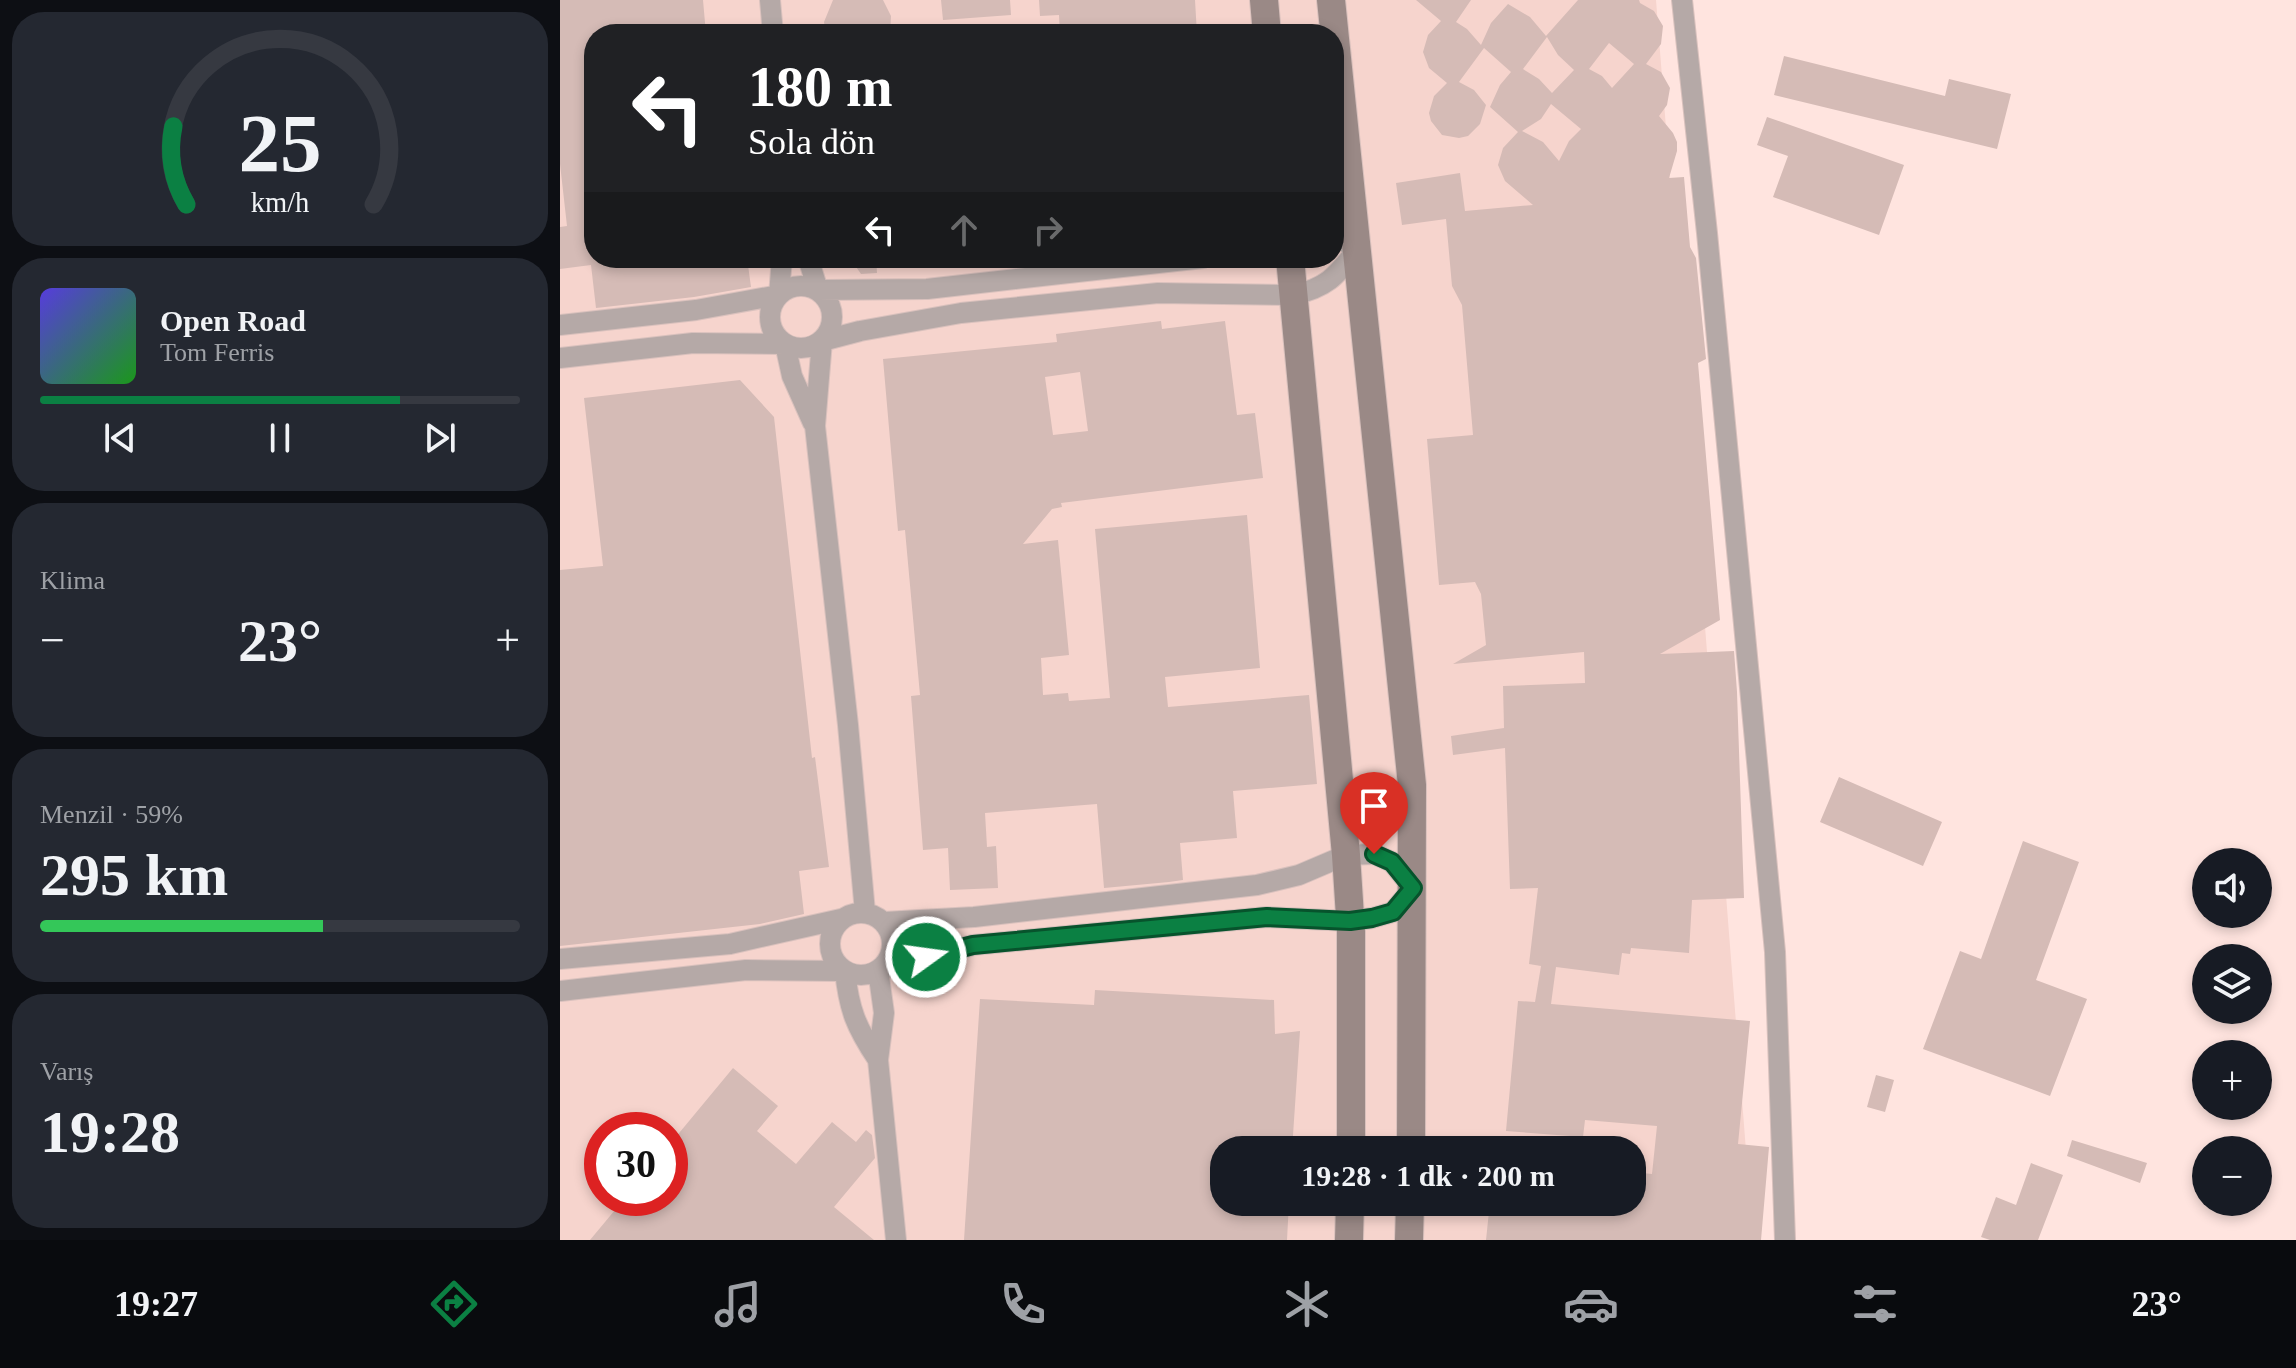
<!DOCTYPE html>
<html lang="tr">
<meta charset="utf-8">
<style>
body{margin:0;font-family:"Times New Roman",serif;background:#242831;color:#f1f3f6;height:100vh;display:flex;flex-direction:column;font-size:30px;white-space:nowrap}
*{box-sizing:border-box;margin:0}
p{font-size:26px;color:#9ea1a6}
.icon{flex:none;width:44px;height:44px;fill:none;stroke:currentColor;stroke-width:2;stroke-linecap:round;stroke-linejoin:round}
.map{position:relative;flex:1;overflow:hidden}
.drawer{display:flex;flex-direction:column;gap:12px;padding:12px;background:#0d0f14;width:560px}
.drawer>*{flex:none}
.guide{position:absolute;left:24px;top:24px;width:760px;height:244px;border-radius:32px;box-shadow:0 4px 12px #0003;background:#202124;color:#fff;overflow:hidden}
.buttons{position:absolute;left:1632px;top:848px;display:grid;gap:16px}
.buttons a{display:grid;place-items:center;width:80px;height:80px;border-radius:50%;background:#171b24;box-shadow:0 4px 12px #0003;font-size:40px}
.speed{position:absolute;left:24px;top:1112px;display:flex;gap:16px;font-size:40px;font-weight:700;text-align:center}
.speed>*{display:grid;place-content:center;width:104px;height:104px;border-radius:50%;background:#171b24;box-shadow:0 4px 12px #0003;line-height:1}
.speed .limit{border:12px solid #d22;background:#fff;color:#111}
.pin{position:absolute;display:grid;place-items:center;width:68px;height:68px;color:#fff;margin:-82px -34px;border-radius:50% 50% 50% 0;rotate:-45deg;box-shadow:0 0 8px #0007}
.pin .icon{rotate:45deg}
.me{position:absolute;width:88px;margin:-44px;rotate:76deg;stroke-linejoin:round;filter:drop-shadow(0 0 6px #0008)}
.turn{display:flex;align-items:center;gap:28px;height:168px;padding:0 32px;font-size:36px}
.turn .icon{width:104px;height:104px;stroke-width:2.5}
.turn b{display:block;font-size:56px;line-height:68px}
.lanes{display:flex;align-items:center;height:76px;padding:0 32px;background:#0003;justify-content:center;gap:40px;direction:ltr}
.lanes .off{opacity:.35}
.big{font-size:60px;font-weight:800;line-height:1.1}
.drawer .widget{flex:1;display:flex;flex-direction:column;justify-content:center;gap:12px;min-width:0;padding:0 28px;border-radius:32px;background:#242831}
.drawer .dial{align-items:center;gap:0}
.dial svg{height:208px;overflow:visible;fill:none;stroke:#363941;stroke-width:7;stroke-linecap:round;text-anchor:middle}
.dial text{fill:#f1f3f6;stroke:none}
.song{display:flex;align-items:center;gap:24px}
.cover{width:96px;height:96px;border-radius:12px;background:linear-gradient(135deg,hsl(250 70% 55%),hsl(120 70% 35%))}
.played{height:8px;border-radius:4px;background:linear-gradient(90deg,#0b8043 75%,#363941 75%)}
.keys{display:flex;justify-content:space-around;direction:ltr}
.heat{display:flex;justify-content:space-between;align-items:center;font-size:44px;direction:ltr}
.charge{height:12px;border-radius:6px;background:linear-gradient(90deg,#34c759 59%,#363941 0)}
.trip{position:absolute;left:650px;top:1136px;width:436px;height:80px;border-radius:32px;background:#171b24;box-shadow:0 4px 12px #0003;font-weight:800;line-height:80px;text-align:center}
.tabs{display:flex;height:128px;justify-content:space-around;align-items:center;background:#090b0e;color:#9ea1a6}
.tabs .icon{width:56px;height:56px}
.tabs .selected{color:#0b8043}
.tabs b{font-size:36px;color:#f1f3f6}
main{display:flex;flex:1;min-height:0}
.map>svg:first-child{display:block}
</style>
<main>
<section class="drawer">
<div class="widget dial"><svg viewBox="0 0 100 80">
<path d="M14 69A42 42 0 1 1 86 69"/>
<path d="M14 69A42 42 0 0 1 9 39" stroke="#0b8043"/>
<text x="50" y="56" font-size="32" font-weight="700">25</text>
<text x="50" y="72" font-size="11">km/h</text>
</svg></div>
<div class="widget">
<div class="song"><i class="cover"></i><div><b>Open Road</b><p>Tom Ferris</p></div></div>
<div class="played"></div>
<div class="keys"><svg class="icon" aria-label="previous" viewBox="0 0 24 24"><path d="M18 5L8 12l10 7zM5 5v14"/></svg><svg class="icon" aria-label="pause" viewBox="0 0 24 24"><path d="M8 5v14M16 5v14"/></svg><svg class="icon" aria-label="next" viewBox="0 0 24 24"><path d="M6 5l10 7-10 7zM19 5v14"/></svg></div>
</div>
<div class="widget"><p>Klima</p>
<div class="heat"><a>−</a><b class="big">23°</b><a>+</a></div>
</div>
<div class="widget"><p>Menzil · 59%</p><b class="big">295 km</b><div class="charge"></div></div>
<div class="widget"><p>Varış</p><b class="big">19:28</b></div>
</section>
<div class="map">
<svg width="1736" height="1240" viewBox="0 0 1736 1240">
<rect width="100%" height="100%" fill="#ffe4df"/>
<path fill="#f6d4cd" fill-rule="evenodd" d="M 0,0 L 1096,0 L 1193,1240 L 0,1240 ZM 34,34 L 774,34 L 774,258 L 34,258 ZM 42,1130 L 110,1130 L 110,1198 L 42,1198 ZM 664,1150 L 1072,1150 L 1072,1202 L 664,1202 Z"/>
<path fill="#d5bbb6" fill-rule="evenodd" d="M 0,0 L 143,0 L 146,34 L 34,34 L 34,258 L 187,258 L 191,287 L 134,297 L 36,308 L 31,265 L 0,269 L 0,227 L 7,226 L 0,164 Z
M 273,0 L 323,0 L 331,16 L 330,34 L 266,34 L 264,22 Z
M 381,0 L 450,0 L 451,15 L 383,20 Z
M 479,0 L 635,0 L 637,34 L 500,34 L 499,15 L 480,16 Z
M 856,0 L 911,0 L 896,22 L 907,29 L 921,45 L 931,23 L 948,4 L 970,17 L 986,36 L 1018,0 L 1079,0 L 1080,3 L 1094,11 L 1103,26 L 1101,44 L 1086,64 L 1101,72 L 1110,88 L 1107,105 L 1099,116 L 1113,133 L 1117,142 L 1117,151 L 1109,178 L 1124,177 L 1130,247 L 1136,258 L 1146,359 L 1138,363 L 1160,620 L 1100,654 L 1174,651 L 1177,692 L 1184,898 L 1132,900 L 1129,953 L 1071,948 L 1070,954 L 1062,953 L 1059,975 L 996,967 L 991,1004 L 1190,1021 L 1178,1144 L 1209,1147 L 1201,1240 L 926,1240 L 930,1202 L 1072,1202 L 1072,1172 L 1092,1174 L 1097,1126 L 1025,1120 L 1023,1137 L 946,1131 L 958,1001 L 975,1002 L 981,966 L 969,964 L 978,888 L 950,889 L 945,748 L 893,755 L 891,736 L 944,728 L 943,686 L 1025,683 L 1024,652 L 893,664 L 926,645 L 921,594 L 915,582 L 879,585 L 867,439 L 913,435 L 902,305 L 892,286 L 886,219 L 842,225 L 836,183 L 900,173 L 905,211 L 973,205 L 945,181 L 938,165 L 943,148 L 958,132 L 930,107 L 940,85 L 951,72 L 924,48 L 899,82 L 914,90 L 926,105 L 920,124 L 908,136 L 899,138 L 882,135 L 871,121 L 869,113 L 874,96 L 887,83 L 869,68 L 863,52 L 868,35 L 881,21 ZM 987,37 L 998,55 L 1014,70 L 992,93 L 979,79 L 963,69 ZM 1049,43 L 1074,64 L 1052,88 L 1042,76 L 1029,69 ZM 991,104 L 1021,129 L 1009,141 L 999,161 L 983,142 L 962,131 L 981,119 Z
M 1224,56 L 1385,96 L 1389,79 L 1451,94 L 1437,149 L 1214,95 Z
M 1207,117 L 1344,165 L 1319,235 L 1213,197 L 1228,156 L 1197,145 Z
M 290,258 L 316,258 L 317,273 L 301,274 Z
M 601,321 L 602,329 L 665,321 L 677,415 L 695,413 L 703,478 L 501,503 L 502,507 L 492,509 L 463,544 L 498,540 L 509,655 L 481,658 L 483,695 L 508,693 L 509,701 L 550,698 L 535,529 L 687,515 L 700,668 L 605,677 L 608,707 L 749,695 L 757,784 L 673,791 L 677,838 L 620,843 L 623,880 L 609,882 L 544,888 L 537,804 L 425,813 L 427,847 L 436,846 L 438,888 L 390,890 L 388,848 L 363,850 L 351,696 L 360,695 L 345,530 L 338,531 L 323,359 L 497,342 L 496,334 ZM 520,372 L 528,431 L 493,435 L 485,377 Z
M 180,380 L 214,417 L 252,758 L 255,757 L 269,867 L 239,871 L 244,914 L 200,924 L 0,946 L 0,570 L 43,566 L 24,398 Z
M 1279,777 L 1382,822 L 1363,866 L 1260,822 Z
M 1463,841 L 1519,862 L 1476,980 L 1527,999 L 1490,1096 L 1363,1049 L 1400,951 L 1421,959 Z
M 535,990 L 714,1000 L 715,1034 L 740,1031 L 732,1150 L 664,1150 L 664,1202 L 729,1202 L 727,1240 L 404,1240 L 420,999 L 534,1005 Z
M 173,1068 L 218,1106 L 197,1131 L 236,1164 L 272,1122 L 296,1142 L 306,1130 L 312,1135 L 315,1158 L 274,1207 L 314,1240 L 30,1240 L 65,1198 L 110,1198 L 110,1144 Z
M 1316,1075 L 1334,1080 L 1325,1112 L 1307,1107 Z
M 1512,1140 L 1587,1163 L 1580,1183 L 1507,1156 Z
M 1471,1163 L 1503,1175 L 1478,1240 L 1430,1240 L 1421,1237 L 1436,1197 L 1456,1205 Z"/>
<g fill="none" stroke-linecap="round" stroke-linejoin="round">
<defs>
<path id="street" d="M 210,0 L 213,34
M 1122,0 L 1147,233 L 1215,952 L 1225,1240
M 248,258 L 258,290 L 367,289 L 643,258
M210 317a31 31 0 1 1 62 0a31 31 0 1 1-62 0Z
M 0,325 L 136,310 L 219,295 L 222,258
M 0,358 L 133,343 L 225,344 L 232,376 L 253,423
M 305,912 L 288,725 L 255,426 L 262,341 L 300,331 L 401,313 L 598,293 L 733,295 C 767,288 776,276 797,250 L 774,234
M270 944a31 31 0 1 1 62 0a31 31 0 1 1-62 0Z
M 324,922 L 414,917 L 697,885 L 739,875 L 786,855 L 814,854 L 832,862 L 853,888 L 833,912 L 812,918 L 790,921 L 707,917 L 413,945 L 318,970 L 324,1013 L 318,1060 L 336,1240
M 0,959 L 170,944 L 281,919
M 0,991 L 186,970 L 285,971 C 289,1010 296,1027 318,1060"/>
<path id="secondary" d="M 704,0 L 707,34
M 771,0 L 852,785 L 851,1150
M 730,258 L 786,855 L 791,932 L 791,1150
M 789,1240 L 790,1202
M 849,1240 L 850,1202"/>
</defs>
<use href="#street" stroke="#d9c1bd" stroke-width="22"/>
<use href="#secondary" stroke="#d9c1bd" stroke-width="30"/>
<use href="#street" stroke="#b5a9a7" stroke-width="20"/>
<use href="#secondary" stroke="#9a8986" stroke-width="28"/>
</g>
<g fill="none" stroke-linecap="round" stroke-linejoin="round">
<defs>
<path id="route" d="M 366,957 L 413,945 L 707,917 L 790,921 L 812,918 L 833,912 L 853,888 L 832,862 L 814,854"/>
</defs>
<use href="#route" stroke="#07532c" stroke-width="20"/>
<use href="#route" stroke="#0b8043" stroke-width="14"/>
</g>
</svg>
<div class="buttons">
<a><svg class="icon" aria-label="sound" viewBox="0 0 24 24"><path d="M4 9h4l5-4v14l-5-4H4zM17 9q2 3 0 6"/></svg></a>
<a><svg class="icon" aria-label="layers" viewBox="0 0 24 24"><path d="M12 4l9 5-9 5-9-5zM3 14l9 5 9-5"/></svg></a>
<a>+</a>
<a>−</a>
</div>
<div class="speed"><div class="limit">30</div></div>
<div class="pin" style="left:814px;top:854px;background:#d93025"><svg class="icon" aria-label="arrive" viewBox="0 0 24 24"><path d="M6 21V4h12l-3 4 3 4H6"/></svg></div>
<svg class="me" style="left:366px;top:957px" viewBox="-20 -20 40 40"><circle r="17" fill="#0b8043" stroke="#fff" stroke-width="3"/><path d="M0-11L8 9 0 5-8 9z" fill="#fff"/></svg>
<div class="trip">19:28 · 1 dk · 200 m</div>
<div class="guide">
<div class="turn"><svg class="icon" aria-label="left" viewBox="0 0 24 24"><path d="M17 20v-9H6M10 6l-5 5 5 5"/></svg><div><b>180 m</b>Sola dön</div></div>
<div class="lanes"><svg class="icon" aria-label="left" viewBox="0 0 24 24"><path d="M17 20v-9H6M10 6l-5 5 5 5"/></svg><svg class="icon off" aria-label="ahead" viewBox="0 0 24 24"><path d="M12 20V5M6 11l6-6 6 6"/></svg><svg class="icon off" aria-label="right" viewBox="0 0 24 24"><path d="M7 20v-9h11M14 6l5 5-5 5"/></svg></div>
</div>
</div>
</main>
<nav class="tabs">
<b>19:27</b>
<svg class="icon selected" aria-label="directions" viewBox="0 0 24 24"><path d="M12 3l9 9-9 9-9-9zM9 14v-3h6M13 9l2 2-2 2"/></svg>
<svg class="icon" aria-label="music" viewBox="0 0 24 24"><path d="M9 18V5l10-2v13"/><circle cx="6" cy="18" r="3"/><circle cx="16" cy="16" r="3"/></svg>
<svg class="icon" aria-label="phone" viewBox="0 0 24 24"><path d="M5 4h4l2 5-3 2q2 4 5 5l2-3 5 2v4C11 20 4 13 5 4z"/></svg>
<svg class="icon" aria-label="climate" viewBox="0 0 24 24"><path d="M12 3v18M4 7l16 10M4 17L20 7"/></svg>
<svg class="icon" aria-label="car" viewBox="0 0 24 24"><path d="M5 17H2v-5l4-1 3-4h7l3 4 3 1v5h-3M9 17h6M6 11h13"/><circle cx="7" cy="17" r="2"/><circle cx="17" cy="17" r="2"/></svg>
<svg class="icon" aria-label="filters" viewBox="0 0 24 24"><path d="M4 7h16M4 17h16"/><circle cx="9" cy="7" r="2"/><circle cx="15" cy="17" r="2"/></svg>
<b>23°</b>
</nav>
